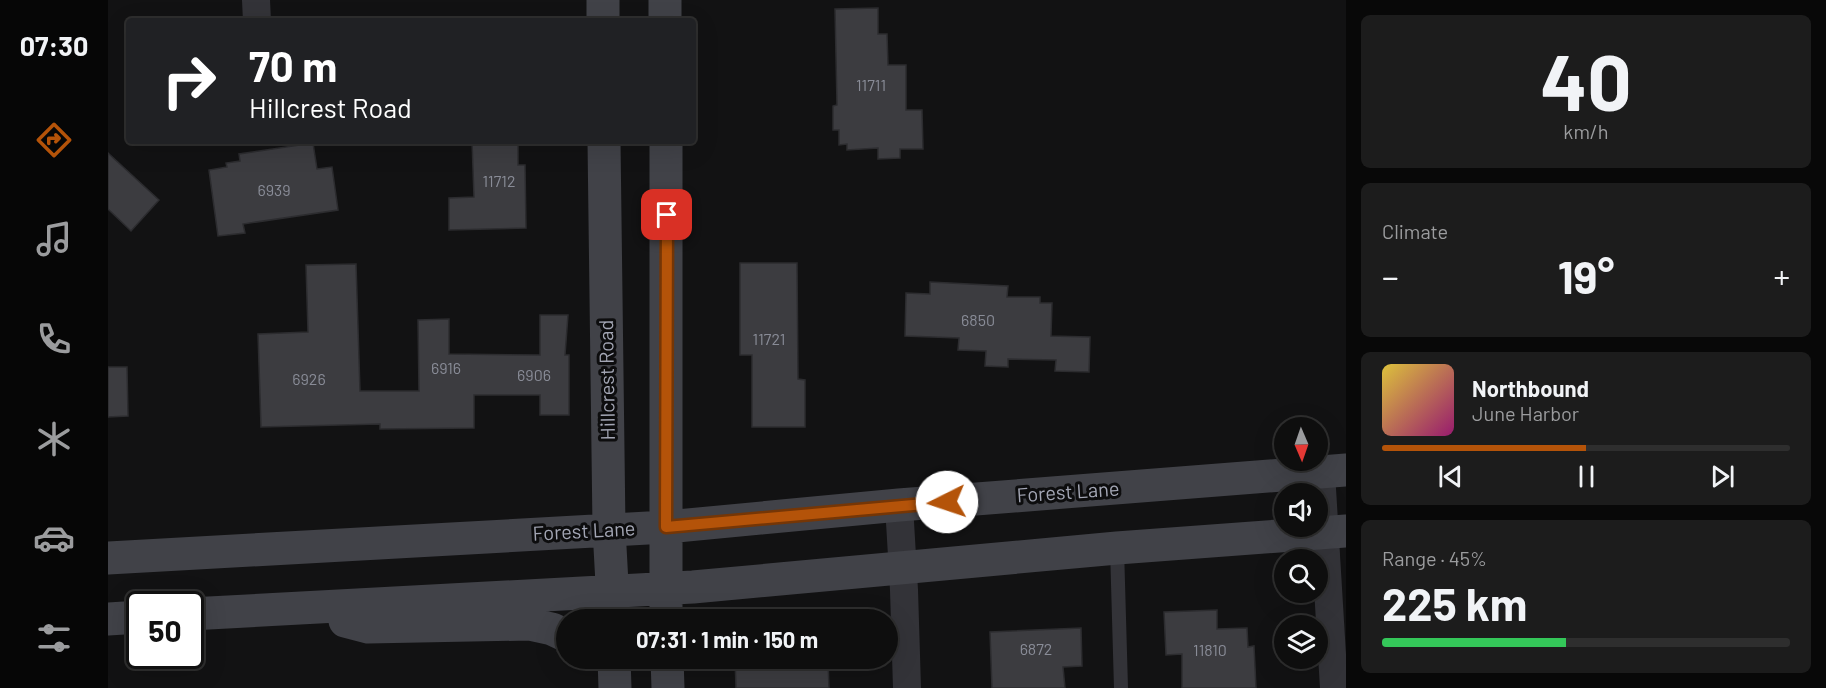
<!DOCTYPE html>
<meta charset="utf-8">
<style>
body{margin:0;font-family:Barlow,sans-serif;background:#1c1c1c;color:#f1f3f6;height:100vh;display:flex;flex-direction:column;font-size:22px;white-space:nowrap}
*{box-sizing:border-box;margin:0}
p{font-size:20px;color:#9b9c9e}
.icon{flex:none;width:33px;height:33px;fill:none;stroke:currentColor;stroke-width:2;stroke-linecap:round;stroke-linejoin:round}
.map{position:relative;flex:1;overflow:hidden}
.drawer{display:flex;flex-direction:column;gap:15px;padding:15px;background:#080808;width:480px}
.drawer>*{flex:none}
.banner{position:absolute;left:18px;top:18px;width:570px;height:126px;border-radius:6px;box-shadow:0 6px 24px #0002,0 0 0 2px #2e2e2e;background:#202124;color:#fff;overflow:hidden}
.needle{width:39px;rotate:178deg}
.buttons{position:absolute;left:1166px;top:417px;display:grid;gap:12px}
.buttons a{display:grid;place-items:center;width:54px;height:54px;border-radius:50%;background:#0e0e0e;box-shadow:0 6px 24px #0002,0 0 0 2px #2e2e2e;font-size:30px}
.speed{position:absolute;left:18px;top:591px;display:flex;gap:12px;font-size:30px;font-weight:700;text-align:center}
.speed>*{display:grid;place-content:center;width:78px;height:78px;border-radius:50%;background:#0e0e0e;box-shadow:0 6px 24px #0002,0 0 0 2px #2e2e2e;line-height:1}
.speed .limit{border:3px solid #111;border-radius:9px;background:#fff;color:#111}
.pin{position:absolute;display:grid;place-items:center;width:51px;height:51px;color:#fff;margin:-26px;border-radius:12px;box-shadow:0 3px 9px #0006}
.me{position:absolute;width:66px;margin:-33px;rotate:266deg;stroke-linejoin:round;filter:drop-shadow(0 0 4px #0008)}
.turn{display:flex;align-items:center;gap:21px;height:126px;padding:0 24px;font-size:27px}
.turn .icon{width:78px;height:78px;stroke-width:2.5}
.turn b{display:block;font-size:42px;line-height:51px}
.big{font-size:45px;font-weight:700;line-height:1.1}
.drawer .card{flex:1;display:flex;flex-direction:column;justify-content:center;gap:9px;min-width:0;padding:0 21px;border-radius:9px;background:#1c1c1c}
.drawer .dial{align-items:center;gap:0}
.dial b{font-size:78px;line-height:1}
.song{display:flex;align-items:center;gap:18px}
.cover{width:72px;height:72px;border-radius:9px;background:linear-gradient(135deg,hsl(50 70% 55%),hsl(320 70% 35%))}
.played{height:6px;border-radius:3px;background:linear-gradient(90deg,#b45309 50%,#2e2e2e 50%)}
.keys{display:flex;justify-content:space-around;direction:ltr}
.heat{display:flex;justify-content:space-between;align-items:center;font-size:33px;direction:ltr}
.charge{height:9px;border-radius:4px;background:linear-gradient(90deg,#34c759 45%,#2e2e2e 0)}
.trip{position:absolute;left:448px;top:609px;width:342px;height:60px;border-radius:30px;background:#0e0e0e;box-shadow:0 6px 24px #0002,0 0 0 2px #2e2e2e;font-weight:700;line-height:60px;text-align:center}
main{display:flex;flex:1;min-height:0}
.tabs{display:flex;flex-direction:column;width:108px;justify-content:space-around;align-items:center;background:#060606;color:#9b9c9e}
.tabs .icon{width:42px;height:42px}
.tabs .on{color:#b45309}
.tabs b{font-size:27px;color:#f1f3f6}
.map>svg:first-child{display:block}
</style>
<main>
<nav class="tabs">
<b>07:30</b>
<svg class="icon on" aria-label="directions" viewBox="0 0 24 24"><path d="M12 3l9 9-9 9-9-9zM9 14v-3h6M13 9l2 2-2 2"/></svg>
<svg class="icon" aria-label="music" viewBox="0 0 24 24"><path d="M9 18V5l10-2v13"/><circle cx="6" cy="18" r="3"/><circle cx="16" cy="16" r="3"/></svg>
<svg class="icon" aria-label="phone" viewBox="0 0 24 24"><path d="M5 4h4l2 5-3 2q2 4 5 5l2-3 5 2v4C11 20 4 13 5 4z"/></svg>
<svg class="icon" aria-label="climate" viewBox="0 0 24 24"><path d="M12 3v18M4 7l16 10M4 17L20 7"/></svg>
<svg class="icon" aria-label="car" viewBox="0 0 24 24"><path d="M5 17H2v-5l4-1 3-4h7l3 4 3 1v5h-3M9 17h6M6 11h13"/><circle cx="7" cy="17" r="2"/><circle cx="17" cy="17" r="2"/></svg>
<svg class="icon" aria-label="filters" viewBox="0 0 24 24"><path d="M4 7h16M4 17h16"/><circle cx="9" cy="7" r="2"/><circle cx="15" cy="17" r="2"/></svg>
</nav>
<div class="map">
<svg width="1238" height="688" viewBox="0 0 1238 688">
<rect width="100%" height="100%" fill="#121213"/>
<path fill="#3c3c40" stroke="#2c2c2f" stroke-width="1.5" d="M 770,8 L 770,34 L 779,34 L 780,65 L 798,65 L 798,110 L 814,110 L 815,149 L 792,149 L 792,158 L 770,159 L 770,148 L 739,150 L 739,144 L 731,145 L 731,130 L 725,130 L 725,106 L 729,105 L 727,9 Z
M 364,141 L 410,141 L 410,165 L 417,165 L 418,228 L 341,230 L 341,198 L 366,197 Z
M 205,143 L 209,169 L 224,167 L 230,210 L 135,224 L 137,233 L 110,236 L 101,170 L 119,167 L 118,163 L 132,161 L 131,154 Z
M 0,153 L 51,200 L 23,231 L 0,209 Z
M 632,263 L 689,263 L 690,379 L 697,380 L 697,427 L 644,427 L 644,355 L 632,355 Z
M 248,264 L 252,391 L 311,391 L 310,320 L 341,319 L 341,354 L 432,355 L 432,315 L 460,315 L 457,355 L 461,355 L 461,415 L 432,415 L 432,395 L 366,395 L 366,428 L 272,429 L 272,424 L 153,427 L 150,334 L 200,332 L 198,265 Z
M 822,282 L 900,286 L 899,297 L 932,297 L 932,303 L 944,303 L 943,336 L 982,337 L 981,372 L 947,371 L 948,360 L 900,359 L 900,367 L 877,366 L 878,351 L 850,350 L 851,338 L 797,336 L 798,293 L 822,294 Z
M 0,367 L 19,367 L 20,416 L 0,417 Z
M 1109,610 L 1109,629 L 1139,628 L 1140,647 L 1146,646 L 1148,688 L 1074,688 L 1074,654 L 1058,655 L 1056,612 Z
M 973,628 L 974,666 L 955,667 L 957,688 L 884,688 L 882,632 Z
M 627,658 L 673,658 L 673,662 L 720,661 L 721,688 L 628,688 Z"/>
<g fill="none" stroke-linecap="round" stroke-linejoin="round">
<path stroke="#333338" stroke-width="14" d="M 1009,548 L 1013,688"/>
<path stroke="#333338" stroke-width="28" d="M 148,0 L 149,21
M 1213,472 L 1226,688
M 791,505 L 796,590 L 799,688"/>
<path stroke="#414248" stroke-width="33" d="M 495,0 L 495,21
M 557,0 L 557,21
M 496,141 L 501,529 L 506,620
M 0,558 L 558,527 L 791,505 L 1238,470
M 82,614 L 585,587 L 1009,548 L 1238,531
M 0,619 L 32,617
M 558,620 L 558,141
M 237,621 L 260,627 L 421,624 L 444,629 L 459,636
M 506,658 L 507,688
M 559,658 L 560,688"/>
</g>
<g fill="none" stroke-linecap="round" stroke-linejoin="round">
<defs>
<path id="route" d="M 559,215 L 558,527 L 839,502"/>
</defs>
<use href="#route" stroke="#753606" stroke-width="15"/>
<use href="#route" stroke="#b45309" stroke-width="10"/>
</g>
<g text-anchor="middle" stroke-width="6" stroke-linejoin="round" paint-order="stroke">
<g font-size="16" fill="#898c97">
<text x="763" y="91">11711</text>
<text x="391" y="187">11712</text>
<text x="166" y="196">6939</text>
<text x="870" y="326">6850</text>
<text x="661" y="345">11721</text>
<text x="338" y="374">6916</text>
<text x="426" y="381">6906</text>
<text x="201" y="385">6926</text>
<text x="928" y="655">6872</text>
<text x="1102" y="656">11810</text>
</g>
<g font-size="20" fill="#a3a6b4" stroke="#0d0d0e">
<text transform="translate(499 380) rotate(-91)" y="7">Hillcrest Road</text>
<text transform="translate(960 492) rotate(-4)" y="7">Forest Lane</text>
<text transform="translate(476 531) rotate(-3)" y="7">Forest Lane</text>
</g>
</g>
</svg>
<div class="buttons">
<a><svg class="needle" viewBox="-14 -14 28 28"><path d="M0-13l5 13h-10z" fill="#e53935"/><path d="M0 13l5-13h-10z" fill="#9b9c9e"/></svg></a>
<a><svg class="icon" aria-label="sound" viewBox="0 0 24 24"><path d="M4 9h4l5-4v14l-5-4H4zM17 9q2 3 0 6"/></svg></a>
<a><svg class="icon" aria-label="search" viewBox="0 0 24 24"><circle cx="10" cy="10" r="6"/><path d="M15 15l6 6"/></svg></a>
<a><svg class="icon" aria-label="layers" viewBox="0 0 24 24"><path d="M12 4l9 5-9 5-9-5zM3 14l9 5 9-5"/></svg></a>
</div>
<div class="speed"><div class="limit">50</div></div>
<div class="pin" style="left:559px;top:215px;background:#d93025"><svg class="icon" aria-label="arrive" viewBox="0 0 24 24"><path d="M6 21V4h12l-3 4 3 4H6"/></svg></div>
<svg class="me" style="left:839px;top:502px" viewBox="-20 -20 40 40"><circle r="19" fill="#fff"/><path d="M0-13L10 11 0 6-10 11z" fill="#b45309"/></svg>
<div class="trip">07:31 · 1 min · 150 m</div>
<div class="banner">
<div class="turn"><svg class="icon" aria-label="right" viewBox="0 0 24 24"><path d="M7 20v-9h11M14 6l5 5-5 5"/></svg><div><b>70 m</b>Hillcrest Road</div></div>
</div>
</div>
<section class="drawer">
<div class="card dial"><b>40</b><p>km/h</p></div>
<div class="card"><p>Climate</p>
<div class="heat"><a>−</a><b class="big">19°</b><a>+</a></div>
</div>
<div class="card">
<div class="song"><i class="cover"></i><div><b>Northbound</b><p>June Harbor</p></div></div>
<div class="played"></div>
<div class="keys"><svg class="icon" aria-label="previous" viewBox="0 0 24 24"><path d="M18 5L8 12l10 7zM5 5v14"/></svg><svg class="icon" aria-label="pause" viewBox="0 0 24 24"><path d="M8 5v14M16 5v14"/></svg><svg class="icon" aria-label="next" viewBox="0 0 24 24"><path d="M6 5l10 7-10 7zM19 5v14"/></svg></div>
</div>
<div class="card"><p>Range · 45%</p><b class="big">225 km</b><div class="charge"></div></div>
</section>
</main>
